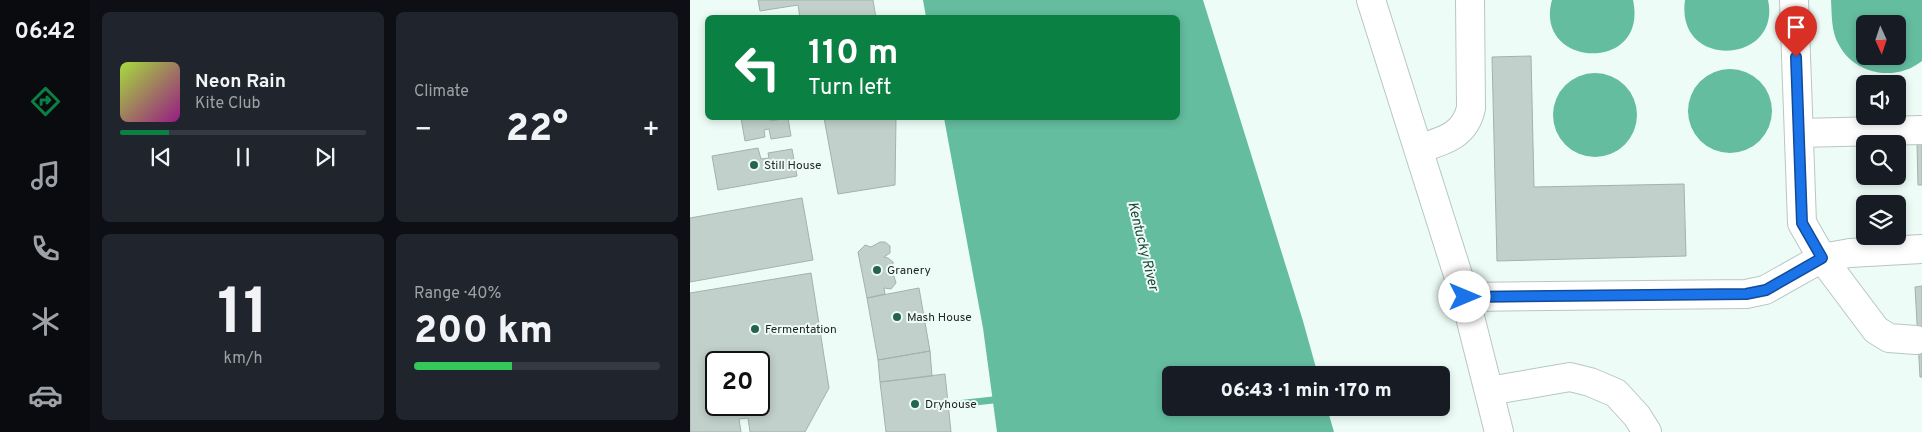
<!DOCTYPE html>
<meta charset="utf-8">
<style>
body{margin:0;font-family:Overpass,sans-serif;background:#20242c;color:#f1f3f6;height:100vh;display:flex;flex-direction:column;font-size:19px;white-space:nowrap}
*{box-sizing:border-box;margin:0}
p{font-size:16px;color:#9ea1a6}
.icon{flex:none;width:28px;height:28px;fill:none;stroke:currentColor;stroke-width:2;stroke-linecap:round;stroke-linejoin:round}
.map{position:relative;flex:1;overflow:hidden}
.drawer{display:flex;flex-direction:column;gap:12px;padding:12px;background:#0d0f14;width:600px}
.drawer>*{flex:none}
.banner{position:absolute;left:15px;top:15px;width:475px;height:105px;border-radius:8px;box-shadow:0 2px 8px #0003;background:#0b8043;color:#fff;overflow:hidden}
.needle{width:32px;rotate:177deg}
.tools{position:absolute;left:1166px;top:15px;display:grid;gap:10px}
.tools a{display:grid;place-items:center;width:50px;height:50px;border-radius:8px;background:#171b24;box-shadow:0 2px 8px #0003;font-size:25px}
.speed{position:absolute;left:15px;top:351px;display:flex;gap:10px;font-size:25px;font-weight:700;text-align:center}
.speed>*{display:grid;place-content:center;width:65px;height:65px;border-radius:50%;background:#171b24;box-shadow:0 2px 8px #0003;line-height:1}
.speed .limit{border:2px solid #111;border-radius:8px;background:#fff;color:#111}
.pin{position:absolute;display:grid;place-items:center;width:42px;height:42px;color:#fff;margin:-51px -21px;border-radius:50% 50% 50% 0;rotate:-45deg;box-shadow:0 0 5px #0007}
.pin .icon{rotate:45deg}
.me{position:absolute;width:55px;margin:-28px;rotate:90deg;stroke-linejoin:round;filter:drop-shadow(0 0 4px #0008)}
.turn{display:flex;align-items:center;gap:18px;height:105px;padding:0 20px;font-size:22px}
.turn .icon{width:65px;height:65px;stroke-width:2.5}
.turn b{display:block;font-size:35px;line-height:42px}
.big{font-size:38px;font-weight:800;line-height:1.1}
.drawer .widget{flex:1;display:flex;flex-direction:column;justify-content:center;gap:8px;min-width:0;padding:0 18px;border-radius:8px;background:#20242c}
.drawer .dial{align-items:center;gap:0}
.dial b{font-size:65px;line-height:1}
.song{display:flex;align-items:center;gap:15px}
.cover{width:60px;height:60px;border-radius:8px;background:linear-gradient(135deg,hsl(80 70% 55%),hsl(310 70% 35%))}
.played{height:5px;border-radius:2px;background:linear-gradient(90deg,#0b8043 20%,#363941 20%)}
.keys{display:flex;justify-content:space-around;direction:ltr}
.heat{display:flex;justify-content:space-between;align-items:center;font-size:28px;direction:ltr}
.charge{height:8px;border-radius:4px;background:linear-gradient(90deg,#34c759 40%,#363941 0)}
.drawer .tiles{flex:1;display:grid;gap:12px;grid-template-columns:repeat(2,1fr)}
.trip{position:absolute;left:472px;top:366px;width:288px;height:50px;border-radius:8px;background:#171b24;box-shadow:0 2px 8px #0003;font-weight:800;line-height:50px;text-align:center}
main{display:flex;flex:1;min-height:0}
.menu{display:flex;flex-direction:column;width:90px;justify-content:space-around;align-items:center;background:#090b0e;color:#9ea1a6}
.menu .icon{width:35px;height:35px}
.menu .selected{color:#0b8043}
.menu b{font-size:22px;color:#f1f3f6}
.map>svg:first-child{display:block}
</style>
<main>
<nav class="menu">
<b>06:42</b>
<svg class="icon selected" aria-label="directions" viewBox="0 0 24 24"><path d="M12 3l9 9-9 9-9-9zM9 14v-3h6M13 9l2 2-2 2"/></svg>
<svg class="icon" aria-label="music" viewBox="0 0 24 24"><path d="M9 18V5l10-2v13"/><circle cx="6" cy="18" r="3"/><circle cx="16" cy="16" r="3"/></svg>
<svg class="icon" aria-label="phone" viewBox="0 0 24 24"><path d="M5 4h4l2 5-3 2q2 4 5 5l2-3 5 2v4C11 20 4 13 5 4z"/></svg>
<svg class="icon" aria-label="climate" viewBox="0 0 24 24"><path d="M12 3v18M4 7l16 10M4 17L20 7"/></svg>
<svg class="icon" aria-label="car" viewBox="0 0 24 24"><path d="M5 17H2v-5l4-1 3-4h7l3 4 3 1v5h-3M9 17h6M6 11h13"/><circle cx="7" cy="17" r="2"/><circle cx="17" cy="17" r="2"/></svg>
</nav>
<section class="drawer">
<div class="tiles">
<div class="widget">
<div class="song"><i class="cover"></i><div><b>Neon Rain</b><p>Kite Club</p></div></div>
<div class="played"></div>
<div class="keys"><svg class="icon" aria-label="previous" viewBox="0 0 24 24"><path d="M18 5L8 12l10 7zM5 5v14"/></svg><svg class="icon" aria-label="pause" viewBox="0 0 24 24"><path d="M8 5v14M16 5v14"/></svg><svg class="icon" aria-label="next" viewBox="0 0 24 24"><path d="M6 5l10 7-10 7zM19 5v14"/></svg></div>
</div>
<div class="widget"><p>Climate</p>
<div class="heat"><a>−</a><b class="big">22°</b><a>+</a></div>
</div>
<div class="widget dial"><b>11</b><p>km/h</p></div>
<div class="widget"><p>Range · 40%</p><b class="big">200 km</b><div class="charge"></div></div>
</div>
</section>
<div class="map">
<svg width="1232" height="432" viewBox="0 0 1232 432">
<rect width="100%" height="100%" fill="#edfcf6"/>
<path fill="#64bd9f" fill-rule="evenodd" d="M 233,0 L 513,0 L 613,321 L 628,375 L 481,375 L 481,408 L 637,408 L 644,432 L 307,432 L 293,328 L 254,118 L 488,118 L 488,18 L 236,17 Z
M 862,0 L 943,0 C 959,74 843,68 862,0 Z
M 995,0 L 1078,0 C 1092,64 985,71 995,0 Z
M 1141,0 L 1232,0 L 1232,61 C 1206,82 1165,75 1149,45 C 1141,32 1142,15 1141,0 ZM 1175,24 L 1208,24 L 1208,56 L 1175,56 Z
M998 111a42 42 0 1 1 84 0a42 42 0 1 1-84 0Z
M863 115a42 42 0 1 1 84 0a42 42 0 1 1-84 0Z"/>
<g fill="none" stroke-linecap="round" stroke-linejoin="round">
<path stroke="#64bd9f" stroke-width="7" d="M 258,405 L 303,400"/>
</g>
<path fill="#c1d0ca" stroke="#a4b2ac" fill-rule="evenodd" d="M 68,0 L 183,0 L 186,18 L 110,18 L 108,5 L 70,11 Z
M 841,56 L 844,187 L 994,184 L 996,256 L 807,261 L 802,57 Z
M 51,118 L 80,118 L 80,121 L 98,118 L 101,136 L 81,139 L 79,129 L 74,130 L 75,137 L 55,141 Z
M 134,118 L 206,118 L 205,185 L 148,194 Z
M 1227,143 L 1232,143 L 1232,185 L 1228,185 Z
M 68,148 L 71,159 L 79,158 L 78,153 L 102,149 L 107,176 L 28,190 L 22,156 Z
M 112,198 L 123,260 L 0,282 L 0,218 Z
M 190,242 L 195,242 L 200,246 L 200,253 L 194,257 L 198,258 L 203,262 L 203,269 L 198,273 L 204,276 L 206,283 L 201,289 L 194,288 L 195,294 L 177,298 L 168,252 L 175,245 L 181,247 Z
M 121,273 L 139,388 L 115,432 L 60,432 L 58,418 L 49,419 L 51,432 L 0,432 L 0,293 ZM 26,362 L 69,362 L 69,405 L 26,405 Z
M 1232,286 L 1232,377 L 1230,377 L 1225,287 Z
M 229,288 L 240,351 L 188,360 L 177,298 Z
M 240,351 L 242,376 L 190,382 L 188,360 Z
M 255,374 L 261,432 L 196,432 L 190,382 Z"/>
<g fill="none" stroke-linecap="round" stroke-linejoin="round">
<defs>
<path id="minor" d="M 681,0 L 775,297 L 1056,294 L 1075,290 L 1132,258 L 1160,253 L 1232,249
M 1104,0 L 1112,223 L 1132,258 L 1186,330 L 1199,338 L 1226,340
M 1109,133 L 1232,130
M 728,149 C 753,141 775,136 781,108 L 780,0
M 775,297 L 809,432
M 799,391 L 880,377 L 900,382 L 926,393 L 947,416 L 957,432"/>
</defs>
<use href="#minor" stroke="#b8c7c1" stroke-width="30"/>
<use href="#minor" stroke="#fff" stroke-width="28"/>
</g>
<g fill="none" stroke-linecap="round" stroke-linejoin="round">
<defs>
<path id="route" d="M 775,297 L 1056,294 L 1076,290 L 1132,258 L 1112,223 L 1106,57"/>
</defs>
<use href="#route" stroke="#114b97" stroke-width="12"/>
<use href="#route" stroke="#1a73e8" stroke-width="9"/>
</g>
<g fill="#25634f" stroke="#edfcf6" stroke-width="2">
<circle cx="64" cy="165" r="5"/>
<circle cx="187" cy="270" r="5"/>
<circle cx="207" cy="317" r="5"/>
<circle cx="65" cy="329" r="5"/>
<circle cx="225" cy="404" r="5"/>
</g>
<g text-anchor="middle" stroke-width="4" stroke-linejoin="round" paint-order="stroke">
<g font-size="12" fill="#222725" stroke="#edfcf6" text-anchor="start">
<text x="74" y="169">Still House</text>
<text x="197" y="274">Granery</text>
<text x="217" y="321">Mash House</text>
<text x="75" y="333">Fermentation</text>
<text x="235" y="408">Dryhouse</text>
</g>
<g font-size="14" font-style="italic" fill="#1d4537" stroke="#edfcf6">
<text transform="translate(454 246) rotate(76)" y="5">Kentucky River</text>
</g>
</g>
</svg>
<div class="tools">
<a><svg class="needle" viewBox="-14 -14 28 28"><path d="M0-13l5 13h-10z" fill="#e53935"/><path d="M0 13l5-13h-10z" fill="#9ea1a6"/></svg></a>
<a><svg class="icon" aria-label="sound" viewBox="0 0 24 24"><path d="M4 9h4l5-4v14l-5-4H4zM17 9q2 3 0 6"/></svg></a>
<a><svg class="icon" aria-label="search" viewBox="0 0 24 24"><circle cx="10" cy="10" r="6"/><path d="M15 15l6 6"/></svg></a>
<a><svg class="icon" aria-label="layers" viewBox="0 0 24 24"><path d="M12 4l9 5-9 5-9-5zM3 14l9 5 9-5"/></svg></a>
</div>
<div class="speed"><div class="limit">20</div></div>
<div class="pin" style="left:1106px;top:57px;background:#d93025"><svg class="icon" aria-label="arrive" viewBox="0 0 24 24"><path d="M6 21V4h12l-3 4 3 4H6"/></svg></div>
<svg class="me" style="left:775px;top:297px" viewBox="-20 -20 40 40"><circle r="19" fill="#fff"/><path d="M0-13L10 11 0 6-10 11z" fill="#1a73e8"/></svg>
<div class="trip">06:43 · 1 min · 170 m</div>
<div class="banner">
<div class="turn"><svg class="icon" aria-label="left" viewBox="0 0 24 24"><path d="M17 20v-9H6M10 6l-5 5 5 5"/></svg><div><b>110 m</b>Turn left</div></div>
</div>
</div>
</main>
